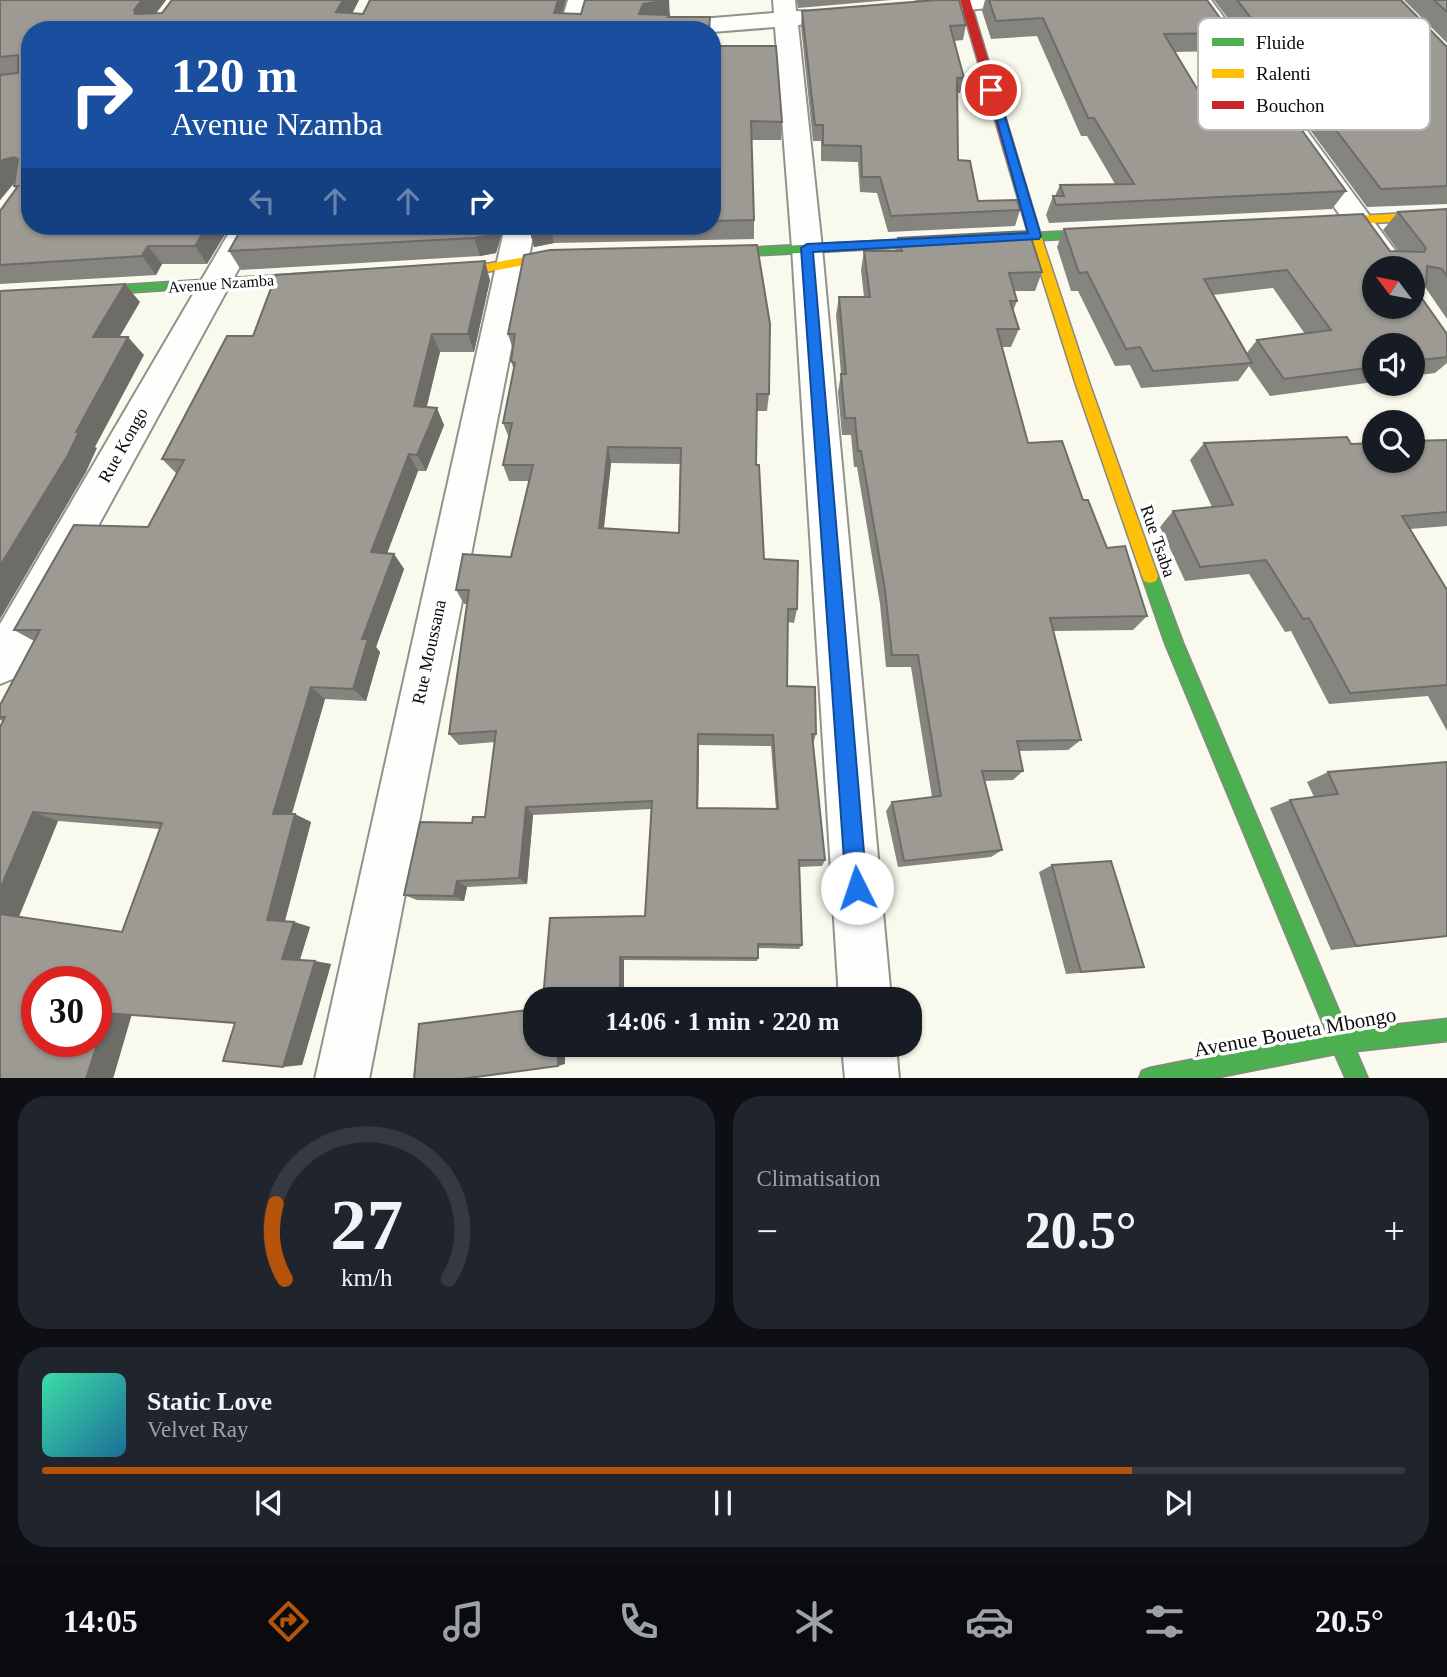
<!DOCTYPE html>
<html lang="fr">
<meta charset="utf-8">
<style>
body{margin:0;font-family:"Times New Roman",serif;background:#20242c;color:#f1f3f6;height:100vh;display:flex;flex-direction:column;font-size:26px;white-space:nowrap}
*{box-sizing:border-box;margin:0}
p{font-size:23px;color:#9ea1a6}
.icon{flex:none;width:38px;height:38px;fill:none;stroke:currentColor;stroke-width:2;stroke-linecap:round;stroke-linejoin:round}
.map{position:relative;height:1078px;overflow:hidden}
.details{display:flex;flex-direction:column;gap:18px;padding:18px;background:#0d0f14;flex:1}
.details>*{flex:none}
.hud{position:absolute;left:21px;top:21px;width:700px;height:214px;border-radius:28px;box-shadow:0 2px 5px #0004;background:#1a4fa0;color:#fff;overflow:hidden}
.needle{width:46px;rotate:302deg}
.buttons{position:absolute;left:1362px;top:256px;display:grid;gap:14px}
.buttons a{display:grid;place-items:center;width:63px;height:63px;border-radius:50%;background:#171b24;box-shadow:0 2px 5px #0004;font-size:35px}
.speed{position:absolute;left:21px;top:966px;display:flex;gap:14px;font-size:35px;font-weight:700;text-align:center}
.speed>*{display:grid;place-content:center;width:91px;height:91px;border-radius:50%;background:#171b24;box-shadow:0 2px 5px #0004;line-height:1}
.speed .limit{border:10px solid #d22;background:#fff;color:#111}
.pin{position:absolute;display:grid;place-items:center;width:60px;height:60px;color:#fff;margin:-30px;border:4px solid #fff;border-radius:50%;box-shadow:0 2px 7px #0007}
.me{position:absolute;width:77px;margin:-38px;rotate:356deg;stroke-linejoin:round;filter:drop-shadow(0 0 5px #0008)}
.turn{display:flex;align-items:center;gap:24px;height:147px;padding:0 35px;font-size:32px}
.turn .icon{width:91px;height:91px;stroke-width:2.5}
.turn b{display:block;font-size:49px;line-height:60px}
.lanes{display:flex;align-items:center;height:66px;padding:0 35px;background:#0003;justify-content:center;gap:35px;direction:ltr}
.lanes .off{opacity:.35}
.big{font-size:52px;font-weight:700;line-height:1.1}
.details .card{flex:1;display:flex;flex-direction:column;justify-content:center;gap:10px;min-width:0;padding:0 24px;border-radius:28px;background:#20242c}
.details .dial{align-items:center;gap:0}
.dial svg{height:182px;overflow:visible;fill:none;stroke:#363941;stroke-width:7;stroke-linecap:round;text-anchor:middle}
.dial text{fill:#f1f3f6;stroke:none}
.song{display:flex;align-items:center;gap:21px}
.cover{width:84px;height:84px;border-radius:10px;background:linear-gradient(135deg,hsl(160 70% 55%),hsl(200 70% 35%))}
.played{height:7px;border-radius:4px;background:linear-gradient(90deg,#b45309 80%,#363941 80%)}
.keys{display:flex;justify-content:space-around;direction:ltr}
.heat{display:flex;justify-content:space-between;align-items:center;font-size:38px;direction:ltr}
.details .tiles{flex:1;display:grid;gap:18px;grid-template-columns:1fr 1fr}
.card:last-child{grid-column:span 2}
.trip{position:absolute;left:523px;top:987px;width:399px;height:70px;border-radius:28px;background:#171b24;box-shadow:0 2px 5px #0004;font-weight:700;line-height:70px;text-align:center}
.menu{display:flex;height:112px;justify-content:space-around;align-items:center;background:#090b0e;color:#9ea1a6}
.menu .icon{width:49px;height:49px}
.menu .active{color:#b45309}
.menu b{font-size:32px;color:#f1f3f6}
.map>svg:first-child{display:block}
</style>
<div class="map">
<svg width="1447" height="1079" viewBox="0 0 1447 1079">
<rect width="100%" height="100%" fill="#f9f9ed"/>
<g fill="none" stroke-linecap="round" stroke-linejoin="round">
<defs>
<path id="street" d="M 568,0 L 590,0 L 582,30 L 559,30 Z
M 773,0 L 795,0 L 796,11 L 820,12 L 823,17 L 820,22 L 798,25 L 822,248 L 891,999 L 839,999 L 792,248 L 775,27 L 712,32 L 712,30 L 642,30 L 645,25 L 653,23 L 774,13 Z
M 925,0 L 1010,0 L 1007,5 L 999,7 L 925,14 L 917,12 L 914,7 L 917,2 Z
M 1189,0 L 1211,0 L 1408,268 L 1377,268 Z
M 233,226 L 262,226 L 15,678 L 0,684 L 0,624 Z
M 505,226 L 535,226 L 369,1079 L 315,1079 Z
M 842,1045 L 896,1045 L 899,1079 L 845,1079 Z"/>
<path id="fast" d="M 1113,229 L 1119,233 L 1117,236 L 705,258 L 699,254 L 705,250 Z
M 327,272 L 333,276 L 331,279 L 0,301 L 0,293 Z
M 1150,569 L 1156,571 L 1158,576 L 1183,643 L 1347,1030 L 1447,1019 L 1447,1041 L 1356,1051 L 1368,1079 L 1346,1079 L 1335,1054 L 1209,1079 L 1139,1079 L 1142,1071 L 1150,1068 L 1327,1033 L 1165,643 L 1142,576 L 1144,571 Z"/>
<path id="slow" d="M 1447,211 L 1447,219 L 1316,226 L 1310,222 L 1316,218 Z
M 1035,232 L 1041,236 L 1090,385 L 1158,576 L 1156,581 L 1150,583 L 1144,581 L 1142,576 L 1076,385 L 1029,236 Z
M 554,252 L 574,252 L 580,256 L 574,260 L 554,260 L 480,273 L 433,275 L 427,271 L 433,267 L 480,265 Z"/>
<path id="jam" d="M 960,0 L 970,0 L 1041,236 L 1039,239 L 1031,239 L 1029,236 Z"/>
</defs>
<use href="#street" stroke="#92928c" stroke-width="4"/>
<use href="#fast" stroke="#888883" stroke-width="3"/>
<use href="#slow" stroke="#888883" stroke-width="3"/>
<use href="#jam" stroke="#888883" stroke-width="3"/>
<use href="#street" fill="#fefefc" fill-rule="evenodd"/>
<use href="#fast" fill="#4caf50" fill-rule="evenodd"/>
<use href="#slow" fill="#ffc107" fill-rule="evenodd"/>
<use href="#jam" fill="#c62828" fill-rule="evenodd"/>
</g>
<path fill="#86847e" fill-rule="evenodd" d="M 0,0 L 166,0 L 156,13 L 162,13 L 172,0 L 359,0 L 352,13 L 363,14 L 566,0 L 562,13 L 670,17 L 30,30 L 230,226 L 207,264 L 162,264 L 156,275 L 0,284 L 0,211 L 16,189 L 14,186 L 15,182 L 0,200 Z
M 797,0 L 891,0 L 798,8 Z
M 985,0 L 1207,0 L 1231,33 L 1222,51 L 1174,52 L 1214,117 L 1346,191 L 1332,209 L 1049,223 L 1046,215 L 1053,196 L 1055,196 L 1060,185 L 1115,184 L 1087,136 L 1081,136 L 1037,36 L 991,39 L 982,11 Z
M 1214,0 L 1401,0 L 1447,47 L 1447,204 L 1367,207 L 1308,127 L 1309,125 Z
M 1404,0 L 1447,0 L 1447,43 Z
M 802,11 L 966,25 L 963,40 L 954,41 L 964,78 L 960,93 L 957,93 L 958,160 L 978,201 L 1020,210 L 1015,226 L 888,232 L 877,193 L 860,192 L 858,162 L 821,161 L 821,141 L 813,141 L 801,26 Z
M 712,46 L 782,122 L 781,140 L 751,140 L 754,220 L 754,239 L 554,243 L 534,247 L 529,228 L 530,226 L 712,226 Z
M 1447,209 L 1447,319 L 1425,287 L 1419,293 L 1447,334 L 1447,363 L 1435,373 L 1412,376 L 1412,345 L 1374,345 L 1374,382 L 1270,396 L 1249,366 L 1238,381 L 1141,388 L 1130,365 L 1115,366 L 1078,291 L 1071,291 L 1057,247 L 1064,229 L 1399,252 L 1383,230 L 1398,212 ZM 1273,288 L 1305,334 L 1257,340 L 1246,354 L 1213,295 Z
M 504,226 L 496,253 L 480,256 L 241,270 L 229,251 Z
M 898,238 L 1042,272 L 1035,291 L 1014,291 L 1017,301 L 1013,311 L 1019,329 L 1011,347 L 1002,347 L 1028,443 L 1083,500 L 1107,548 L 1147,616 L 1133,630 L 1053,631 L 1081,740 L 1068,750 L 1019,751 L 1023,771 L 1013,780 L 984,781 L 1002,850 L 991,857 L 898,867 L 886,811 L 892,802 L 932,797 L 911,667 L 886,667 L 880,604 L 857,467 L 854,467 L 851,435 L 842,435 L 838,392 L 841,374 L 836,315 L 839,297 L 864,297 L 861,270 L 864,251 L 895,251 Z
M 524,255 L 769,394 L 767,411 L 757,411 L 756,465 L 764,559 L 797,609 L 794,623 L 788,622 L 787,686 L 816,734 L 813,744 L 825,860 L 822,866 L 799,867 L 802,945 L 799,949 L 758,948 L 758,958 L 757,961 L 624,960 L 624,999 L 543,999 L 645,916 L 651,809 L 533,815 L 527,884 L 467,887 L 464,901 L 417,900 L 404,895 L 472,823 L 485,817 L 495,742 L 459,745 L 449,734 L 467,604 L 464,604 L 456,590 L 511,557 L 529,481 L 509,481 L 503,465 L 509,438 L 503,423 L 514,370 L 511,361 L 513,350 L 508,334 ZM 611,463 L 680,464 L 679,533 L 604,528 ZM 699,745 L 771,746 L 776,809 L 698,808 Z
M 490,280 L 474,352 L 440,352 L 426,407 L 444,425 L 426,471 L 418,471 L 387,553 L 394,554 L 404,569 L 376,647 L 380,652 L 366,701 L 325,699 L 292,814 L 311,822 L 285,921 L 294,922 L 310,927 L 300,960 L 331,964 L 302,1065 L 235,1023 L 132,1015 L 0,1079 L 3,721 L 0,720 L 0,705 L 34,641 L 14,630 L 148,527 L 177,474 L 162,459 L 253,336 ZM 58,821 L 160,829 L 122,932 L 19,917 Z
M 1447,440 L 1447,526 L 1410,529 L 1447,590 L 1447,731 L 1428,696 L 1329,704 L 1291,631 L 1285,632 L 1249,574 L 1185,581 L 1160,527 L 1173,511 L 1212,507 L 1190,460 L 1204,443 L 1351,444 Z
M 1447,762 L 1447,936 L 1331,950 L 1270,808 L 1290,800 L 1314,797 L 1307,782 L 1328,772 Z
M 1052,865 L 1144,967 L 1126,969 L 1066,974 L 1039,872 Z"/>
<path fill="#6d6c67" d="M 142,0 L 166,0 L 145,28 L 135,14 L 134,10 Z
M 343,0 L 359,0 L 344,30 L 336,12 Z
M 558,0 L 566,0 L 557,30 L 554,13 Z
M 669,0 L 670,19 L 639,14 L 643,4 Z
M 14,157 L 29,175 L 18,178 L 0,200 L 0,162 L 3,160 Z
M 207,226 L 230,226 L 207,264 L 195,246 Z
M 494,226 L 504,226 L 496,253 L 480,256 L 474,238 Z
M 544,226 L 550,226 L 554,243 L 534,247 L 529,228 Z
M 148,246 L 162,264 L 156,275 L 142,256 Z
M 485,261 L 490,280 L 474,352 L 468,334 Z
M 125,284 L 140,302 L 109,355 L 93,337 Z
M 432,334 L 440,352 L 423,423 L 414,406 Z
M 128,337 L 144,355 L 95,447 L 97,448 L 86,472 L 0,619 L 0,566 Z
M 437,408 L 444,425 L 426,471 L 417,455 Z
M 608,447 L 611,463 L 602,543 L 599,528 Z
M 409,454 L 418,471 L 382,567 L 371,552 Z
M 394,554 L 404,569 L 376,647 L 380,652 L 366,701 L 353,689 L 362,639 Z
M 311,687 L 325,699 L 289,822 L 273,814 Z
M 698,734 L 699,745 L 698,816 L 697,808 Z
M 526,807 L 533,815 L 527,884 L 519,878 Z
M 33,812 L 58,821 L 18,918 L 0,915 L 0,889 Z
M 295,814 L 311,822 L 284,924 L 267,920 Z
M 457,881 L 467,887 L 464,901 L 454,896 Z
M 294,922 L 310,927 L 299,962 L 282,959 Z
M 620,957 L 624,960 L 624,999 L 620,999 Z
M 315,961 L 331,964 L 302,1065 L 283,1067 Z
M 107,1013 L 132,1014 L 113,1079 L 86,1079 Z
M 565,1053 L 565,1064 L 558,1066 L 558,1054 Z"/>
<path fill="#9c9a93" stroke="#6d6c67" stroke-width="2" fill-rule="evenodd" d="M 0,0 L 142,0 L 134,10 L 135,14 L 162,13 L 172,0 L 343,0 L 336,12 L 363,14 L 370,0 L 558,0 L 554,13 L 581,14 L 585,0 L 669,0 L 643,4 L 639,14 L 669,15 L 668,17 L 710,17 L 709,30 L 30,30 L 30,226 L 207,226 L 195,246 L 148,246 L 142,256 L 0,265 L 0,211 L 18,186 L 14,186 L 18,159 L 14,157 L 3,160 L 0,162 L 0,75 L 18,73 L 18,55 L 0,57 Z
M 937,0 L 959,0 L 966,25 L 950,26 L 964,78 L 957,78 L 958,160 L 970,161 L 978,201 L 1017,200 L 1020,210 L 891,216 L 880,177 L 862,177 L 861,146 L 823,145 L 823,125 L 815,125 L 802,11 Z
M 989,0 L 1207,0 L 1231,33 L 1164,34 L 1214,117 L 1288,111 L 1346,191 L 1056,205 L 1053,196 L 1064,196 L 1060,185 L 1134,184 L 1094,118 L 1088,118 L 1043,18 L 996,21 Z
M 1237,0 L 1401,0 L 1447,47 L 1447,186 L 1381,189 L 1320,109 L 1322,109 Z
M 1434,0 L 1447,0 L 1447,12 Z
M 712,46 L 776,46 L 782,122 L 751,121 L 754,220 L 712,221 Z
M 1447,209 L 1447,276 L 1442,269 L 1427,266 L 1426,285 L 1417,286 L 1416,290 L 1447,334 L 1447,357 L 1412,361 L 1412,345 L 1374,345 L 1374,367 L 1284,379 L 1257,340 L 1331,330 L 1287,270 L 1204,279 L 1252,363 L 1153,371 L 1140,347 L 1126,349 L 1087,272 L 1079,273 L 1064,229 L 1363,214 L 1390,251 L 1424,252 L 1426,248 L 1398,212 ZM 1374,268 L 1412,268 L 1412,306 L 1374,306 Z
M 243,226 L 494,226 L 491,235 L 474,238 L 229,251 Z
M 530,226 L 544,226 L 529,228 Z
M 1029,231 L 1042,272 L 1009,273 L 1017,301 L 1010,301 L 1019,329 L 997,329 L 1028,443 L 1062,441 L 1083,500 L 1088,500 L 1107,548 L 1125,546 L 1147,616 L 1050,618 L 1081,740 L 1017,741 L 1023,771 L 982,771 L 1002,850 L 904,861 L 892,802 L 941,796 L 918,655 L 892,655 L 885,590 L 861,451 L 858,451 L 855,418 L 845,418 L 841,374 L 846,374 L 839,297 L 870,297 L 864,251 L 902,251 L 898,238 Z
M 757,245 L 770,324 L 769,394 L 757,394 L 756,465 L 759,465 L 764,559 L 798,561 L 797,609 L 788,609 L 787,686 L 815,687 L 816,734 L 812,734 L 825,860 L 799,860 L 802,945 L 758,944 L 758,958 L 620,957 L 620,999 L 543,999 L 550,918 L 645,916 L 652,801 L 526,807 L 519,878 L 457,881 L 454,896 L 404,895 L 420,822 L 472,823 L 473,817 L 485,817 L 496,731 L 449,734 L 469,590 L 456,590 L 463,554 L 511,557 L 533,465 L 503,465 L 512,423 L 503,423 L 515,363 L 511,361 L 515,334 L 508,334 L 524,255 L 550,250 ZM 608,447 L 681,448 L 679,533 L 599,528 ZM 698,734 L 773,735 L 778,809 L 697,808 Z
M 485,261 L 468,334 L 432,334 L 414,406 L 437,408 L 417,455 L 409,454 L 371,552 L 394,554 L 362,639 L 368,639 L 353,689 L 311,687 L 273,814 L 295,814 L 267,920 L 294,922 L 282,959 L 315,961 L 283,1067 L 223,1061 L 235,1023 L 107,1013 L 86,1079 L 0,1079 L 0,914 L 122,932 L 162,823 L 33,812 L 0,889 L 0,727 L 5,717 L 0,717 L 0,705 L 40,630 L 14,630 L 74,525 L 148,527 L 184,460 L 162,459 L 227,336 L 253,336 L 276,275 ZM 37,982 L 96,982 L 96,1041 L 37,1041 Z
M 125,284 L 93,337 L 128,337 L 76,432 L 79,432 L 68,455 L 0,566 L 0,291 Z
M 1347,437 L 1351,444 L 1374,443 L 1374,460 L 1412,460 L 1412,441 L 1447,440 L 1447,512 L 1402,516 L 1447,590 L 1447,685 L 1350,693 L 1309,618 L 1303,619 L 1266,560 L 1200,567 L 1173,511 L 1233,505 L 1204,443 Z
M 1447,762 L 1447,936 L 1356,946 L 1290,800 L 1338,794 L 1328,772 Z
M 1111,861 L 1144,967 L 1081,972 L 1052,865 Z
M 536,1009 L 536,1045 L 620,1045 L 620,1046 L 558,1054 L 558,1066 L 461,1079 L 414,1079 L 419,1024 Z"/>
<path fill="#1a73e8" stroke="#114b97" stroke-width="2" d="M 988,88 L 997,90 L 1041,236 L 1039,239 L 813,252 L 867,888 L 864,895 L 857,898 L 849,895 L 846,888 L 801,248 L 807,244 L 1028,233 Z"/>
<g text-anchor="middle" stroke-width="7" stroke-linejoin="round" paint-order="stroke">
<g font-size="16" fill="#0a0a0a" stroke="#fff">
<text transform="translate(221 283) rotate(-4)" y="6">Avenue Nzamba</text>
</g>
<g font-size="18" fill="#0a0a0a" stroke="#fff">
<text transform="translate(123 445) rotate(-61)" y="6">Rue Kongo</text>
<text transform="translate(1158 541) rotate(71)" y="6">Rue Tsaba</text>
<text transform="translate(429 652) rotate(-78)" y="6">Rue Moussana</text>
</g>
<g font-size="21" fill="#0a0a0a" stroke="#fff">
<text transform="translate(1295 1032) rotate(-10)" y="7">Avenue Boueta Mbongo</text>
</g>
</g>
<rect x="1198" y="18" width="232" height="112" rx="10" fill="#fff" stroke="#b6b6b6" stroke-width="2"/>
<rect x="1212" y="38" width="32" height="8" fill="#4caf50"/>
<rect x="1212" y="69" width="32" height="9" fill="#ffc107"/>
<rect x="1212" y="101" width="32" height="8" fill="#c62828"/>
<g font-size="19" fill="#0a0a0a">
<text x="1256" y="49">Fluide</text>
<text x="1256" y="80">Ralenti</text>
<text x="1256" y="112">Bouchon</text>
</g>
</svg>
<div class="buttons">
<a><svg class="needle" viewBox="-14 -14 28 28"><path d="M0-13l5 13h-10z" fill="#e53935"/><path d="M0 13l5-13h-10z" fill="#9ea1a6"/></svg></a>
<a><svg class="icon" aria-label="sound" viewBox="0 0 24 24"><path d="M4 9h4l5-4v14l-5-4H4zM17 9q2 3 0 6"/></svg></a>
<a><svg class="icon" aria-label="search" viewBox="0 0 24 24"><circle cx="10" cy="10" r="6"/><path d="M15 15l6 6"/></svg></a>
</div>
<div class="speed"><div class="limit">30</div></div>
<div class="pin" style="left:991px;top:90px;background:#d93025"><svg class="icon" aria-label="arrive" viewBox="0 0 24 24"><path d="M6 21V4h12l-3 4 3 4H6"/></svg></div>
<svg class="me" style="left:857px;top:888px" viewBox="-20 -20 40 40"><circle r="19" fill="#fff"/><path d="M0-13L10 11 0 6-10 11z" fill="#1a73e8"/></svg>
<div class="trip">14:06 · 1 min · 220 m</div>
<div class="hud">
<div class="turn"><svg class="icon" aria-label="right" viewBox="0 0 24 24"><path d="M7 20v-9h11M14 6l5 5-5 5"/></svg><div><b>120 m</b>Avenue Nzamba</div></div>
<div class="lanes"><svg class="icon off" aria-label="left" viewBox="0 0 24 24"><path d="M17 20v-9H6M10 6l-5 5 5 5"/></svg><svg class="icon off" aria-label="ahead" viewBox="0 0 24 24"><path d="M12 20V5M6 11l6-6 6 6"/></svg><svg class="icon off" aria-label="ahead" viewBox="0 0 24 24"><path d="M12 20V5M6 11l6-6 6 6"/></svg><svg class="icon" aria-label="right" viewBox="0 0 24 24"><path d="M7 20v-9h11M14 6l5 5-5 5"/></svg></div>
</div>
</div>
<section class="details">
<div class="tiles">
<div class="card dial"><svg viewBox="0 0 100 80">
<path d="M14 69A42 42 0 1 1 86 69"/>
<path d="M14 69A42 42 0 0 1 10 36" stroke="#b45309"/>
<text x="50" y="56" font-size="32" font-weight="700">27</text>
<text x="50" y="72" font-size="11">km/h</text>
</svg></div>
<div class="card"><p>Climatisation</p>
<div class="heat"><a>−</a><b class="big">20.5°</b><a>+</a></div>
</div>
<div class="card">
<div class="song"><i class="cover"></i><div><b>Static Love</b><p>Velvet Ray</p></div></div>
<div class="played"></div>
<div class="keys"><svg class="icon" aria-label="previous" viewBox="0 0 24 24"><path d="M18 5L8 12l10 7zM5 5v14"/></svg><svg class="icon" aria-label="pause" viewBox="0 0 24 24"><path d="M8 5v14M16 5v14"/></svg><svg class="icon" aria-label="next" viewBox="0 0 24 24"><path d="M6 5l10 7-10 7zM19 5v14"/></svg></div>
</div>
</div>
</section>
<nav class="menu">
<b>14:05</b>
<svg class="icon active" aria-label="directions" viewBox="0 0 24 24"><path d="M12 3l9 9-9 9-9-9zM9 14v-3h6M13 9l2 2-2 2"/></svg>
<svg class="icon" aria-label="music" viewBox="0 0 24 24"><path d="M9 18V5l10-2v13"/><circle cx="6" cy="18" r="3"/><circle cx="16" cy="16" r="3"/></svg>
<svg class="icon" aria-label="phone" viewBox="0 0 24 24"><path d="M5 4h4l2 5-3 2q2 4 5 5l2-3 5 2v4C11 20 4 13 5 4z"/></svg>
<svg class="icon" aria-label="climate" viewBox="0 0 24 24"><path d="M12 3v18M4 7l16 10M4 17L20 7"/></svg>
<svg class="icon" aria-label="car" viewBox="0 0 24 24"><path d="M5 17H2v-5l4-1 3-4h7l3 4 3 1v5h-3M9 17h6M6 11h13"/><circle cx="7" cy="17" r="2"/><circle cx="17" cy="17" r="2"/></svg>
<svg class="icon" aria-label="filters" viewBox="0 0 24 24"><path d="M4 7h16M4 17h16"/><circle cx="9" cy="7" r="2"/><circle cx="15" cy="17" r="2"/></svg>
<b>20.5°</b>
</nav>
